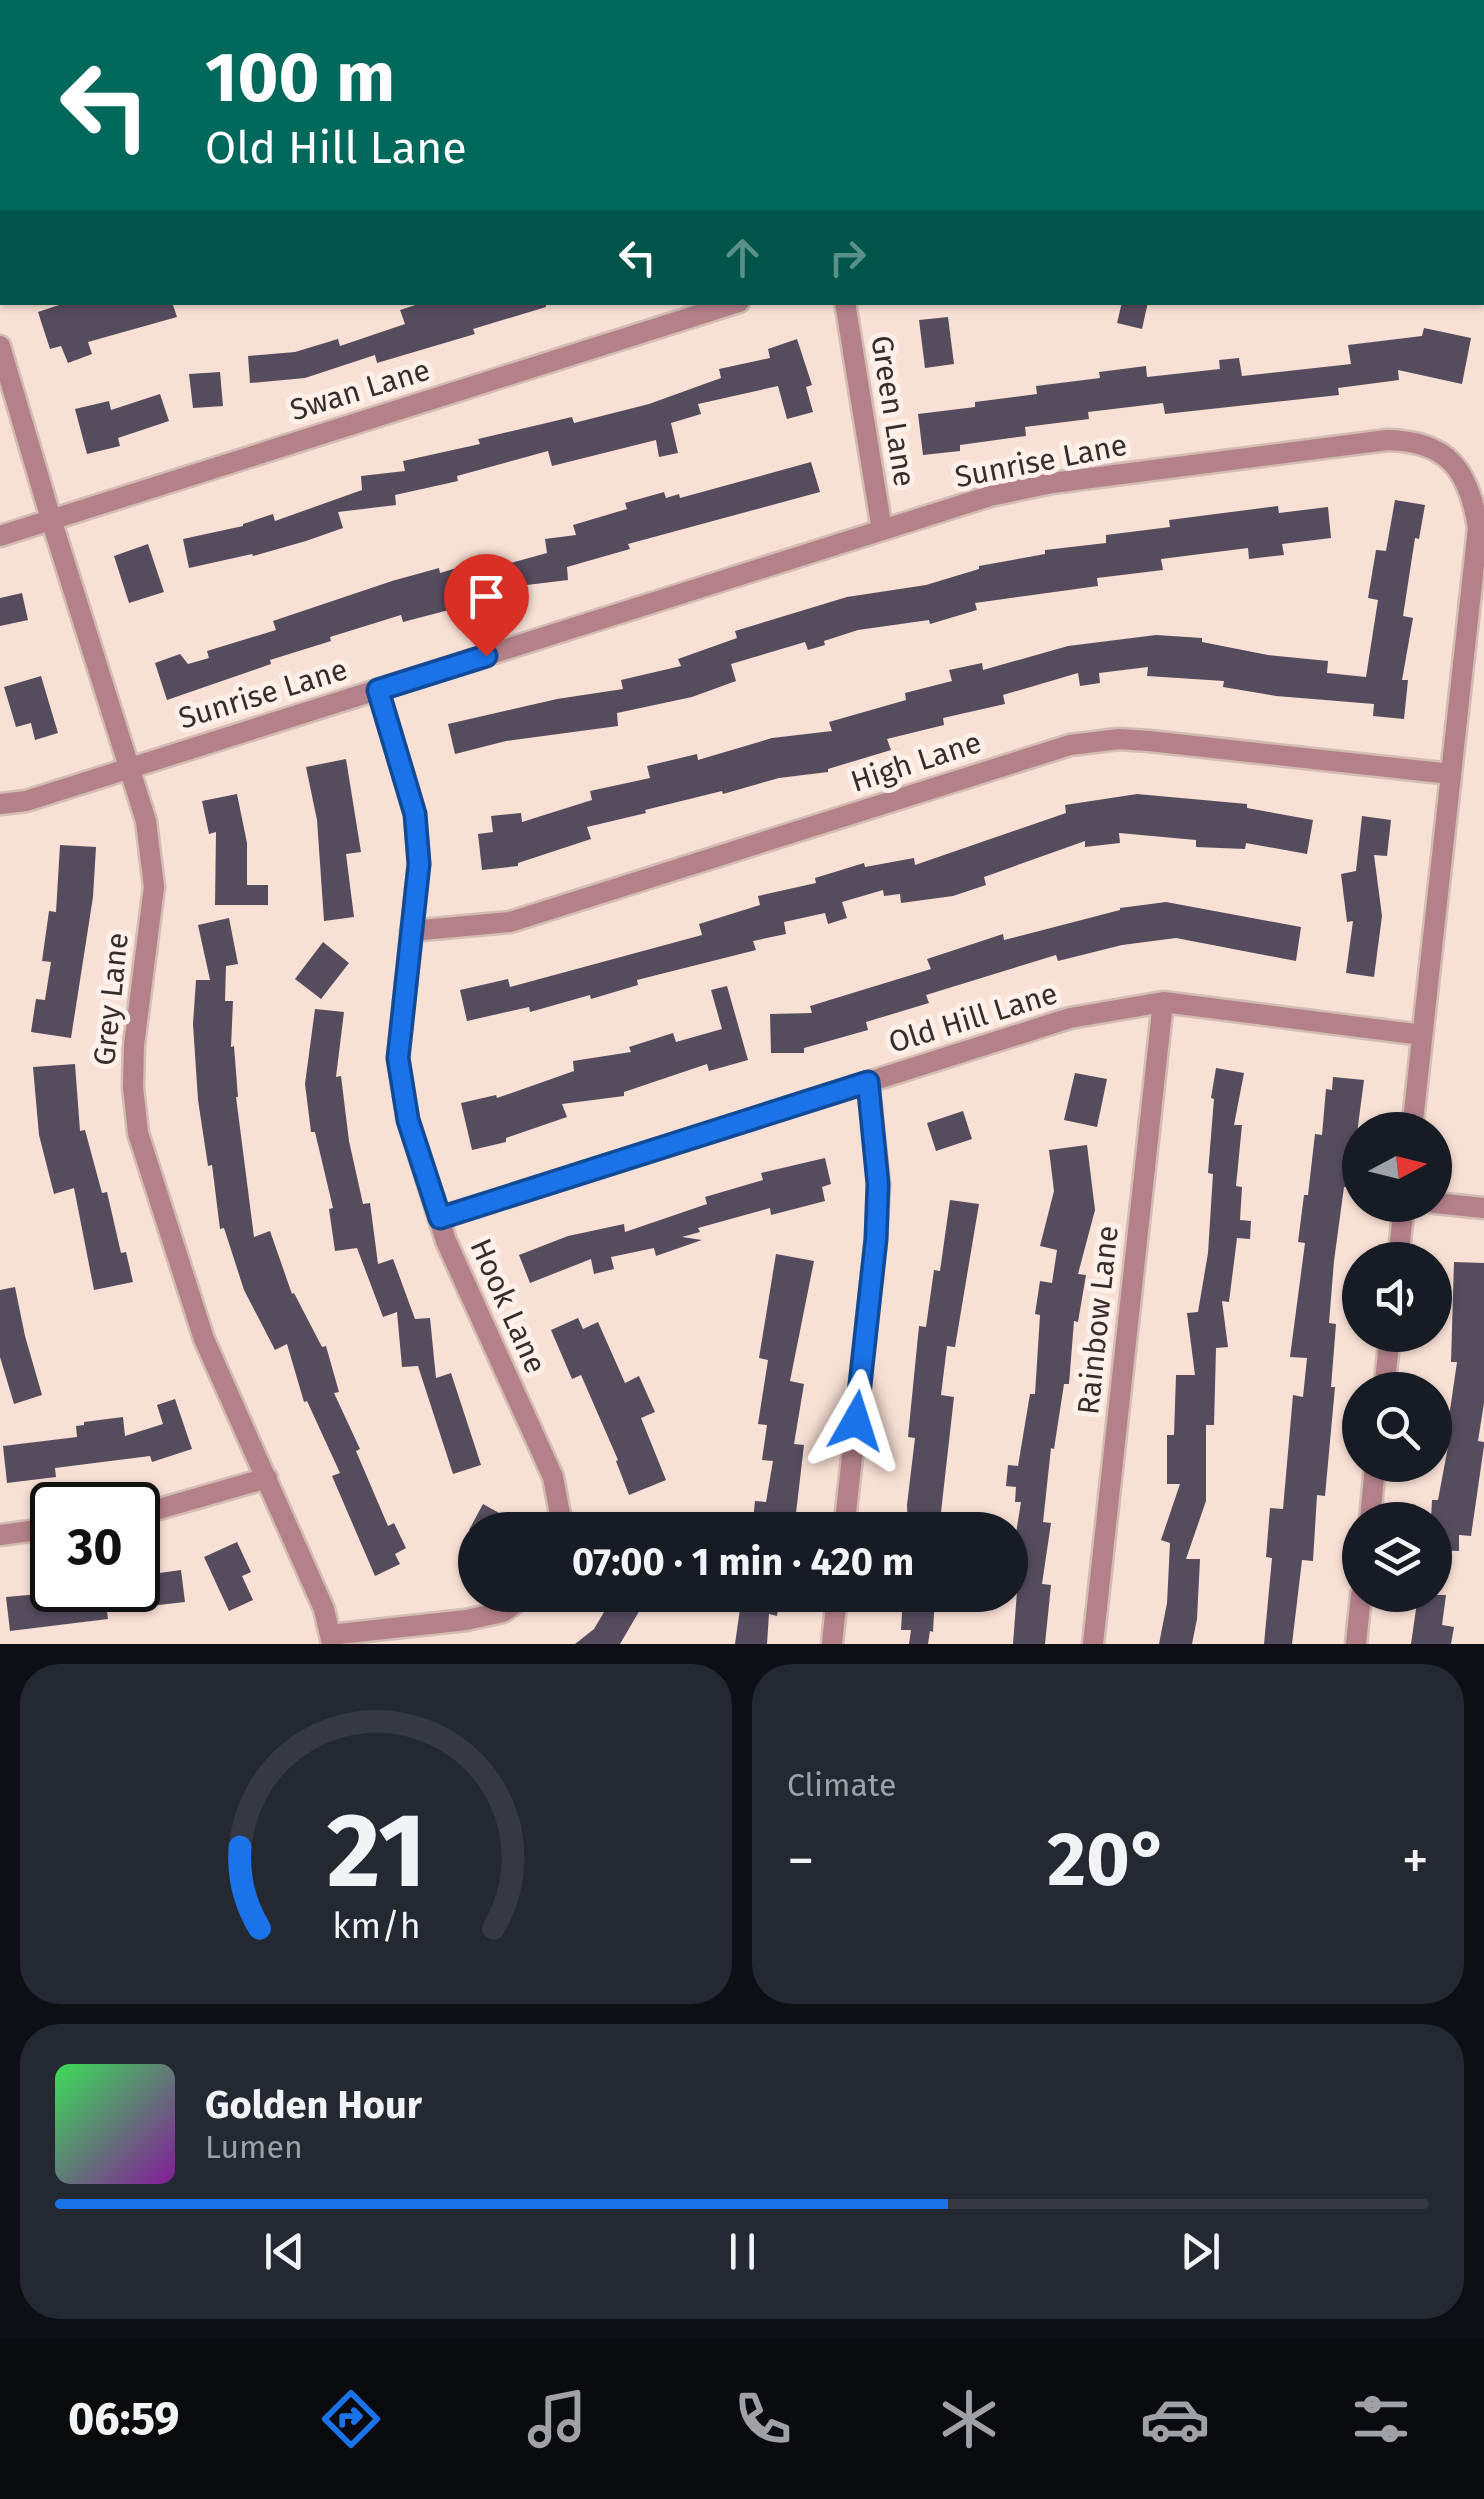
<!DOCTYPE html>
<meta charset="utf-8">
<style>
body{margin:0;font-family:"Fira Sans",sans-serif;background:#242831;color:#f1f3f6;height:100vh;display:flex;flex-direction:column;font-size:38px;white-space:nowrap}
*{box-sizing:border-box;margin:0}
p{font-size:32px;color:#9ea1a6}
.icon{flex:none;width:55px;height:55px;fill:none;stroke:currentColor;stroke-width:2;stroke-linecap:round;stroke-linejoin:round}
.map{position:relative;height:1644px;overflow:hidden}
.details{display:flex;flex-direction:column;gap:20px;padding:20px;background:#0d0f14;flex:1}
.details>*{flex:none}
.guide{position:absolute;left:0px;top:0px;width:1485px;height:305px;box-shadow:0 2px 8px #0004;background:#00695c;color:#fff;overflow:hidden}
.needle{width:65px;rotate:83deg}
.fabs{position:absolute;left:1342px;top:1112px;display:grid;gap:20px}
.fabs a{display:grid;place-items:center;width:110px;height:110px;border-radius:50%;background:#171b24;box-shadow:0 2px 8px #0004;font-size:50px}
.speed{position:absolute;left:30px;top:1482px;display:flex;gap:20px;font-size:50px;font-weight:700;text-align:center}
.speed>*{display:grid;place-content:center;width:130px;height:130px;border-radius:50%;background:#171b24;box-shadow:0 2px 8px #0004;line-height:1}
.speed .limit{border:5px solid #111;border-radius:15px;background:#fff;color:#111}
.pin{position:absolute;display:grid;place-items:center;width:85px;height:85px;color:#fff;margin:-102px -42px;border-radius:50% 50% 50% 0;rotate:-45deg;box-shadow:0 0 10px #0007}
.pin .icon{rotate:45deg}
.me{position:absolute;width:110px;margin:-55px;rotate:6deg;stroke-linejoin:round;filter:drop-shadow(0 0 8px #0008)}
.turn{display:flex;align-items:center;gap:35px;height:210px;padding:0 40px;font-size:45px}
.turn .icon{width:130px;height:130px;stroke-width:2.5}
.turn b{display:block;font-size:70px;line-height:85px}
.lanes{display:flex;align-items:center;height:95px;padding:0 40px;background:#0003;justify-content:center;gap:50px;direction:ltr}
.lanes .off{opacity:.35}
.big{font-size:75px;font-weight:700;line-height:1.1}
.details .widget{flex:1;display:flex;flex-direction:column;justify-content:center;gap:15px;min-width:0;padding:0 35px;border-radius:40px;background:#242831}
.details .dial{align-items:center;gap:0}
.dial svg{height:260px;overflow:visible;fill:none;stroke:#363941;stroke-width:7;stroke-linecap:round;text-anchor:middle}
.dial text{fill:#f1f3f6;stroke:none}
.song{display:flex;align-items:center;gap:30px}
.cover{width:120px;height:120px;border-radius:15px;background:linear-gradient(135deg,hsl(130 70% 55%),hsl(290 70% 35%))}
.played{height:10px;border-radius:5px;background:linear-gradient(90deg,#1a73e8 65%,#363941 65%)}
.keys{display:flex;justify-content:space-around;direction:ltr}
.heat{display:flex;justify-content:space-between;align-items:center;font-size:55px;direction:ltr}
.details .tiles{flex:1;display:grid;gap:20px;grid-template-columns:1fr 1fr}
.widget:last-child{grid-column:span 2}
.trip{position:absolute;left:458px;top:1512px;width:570px;height:100px;border-radius:50px;background:#171b24;box-shadow:0 2px 8px #0004;font-weight:700;line-height:100px;text-align:center}
.tabs{display:flex;height:160px;justify-content:space-around;align-items:center;background:#090b0e;color:#9ea1a6}
.tabs .icon{width:70px;height:70px}
.tabs .active{color:#1a73e8}
.tabs b{font-size:45px;color:#f1f3f6}
.map>svg:first-child{display:block}
</style>
<div class="map">
<svg width="1484" height="1644" viewBox="0 0 1484 1644">
<rect width="100%" height="100%" fill="#f9e0d5"/>
<path fill="#554c5e" d="M 68,302 L 172,302 L 177,317 L 88,342 L 92,354 L 68,363 L 61,346 L 50,349 L 38,312 Z
M 425,302 L 546,302 L 546,307 L 473,329 L 475,334 L 377,363 L 375,355 L 305,378 L 250,383 L 248,356 L 295,352 L 338,339 L 340,346 L 405,324 L 400,310 Z
M 1122,302 L 1148,302 L 1142,329 L 1117,323 Z
M 948,317 L 954,364 L 925,368 L 919,320 Z
M 1424,328 L 1471,338 L 1462,384 L 1398,370 L 1399,380 L 1338,388 L 1339,395 L 1165,414 L 1163,403 L 1088,412 L 1089,419 L 1025,427 L 1026,436 L 960,445 L 960,451 L 923,455 L 918,414 L 975,407 L 975,402 L 1037,394 L 1036,386 L 1100,378 L 1099,372 L 1146,366 L 1147,377 L 1220,369 L 1219,360 L 1239,358 L 1242,376 L 1351,364 L 1348,345 L 1422,336 Z
M 797,339 L 812,385 L 806,387 L 813,412 L 787,419 L 778,386 L 698,404 L 701,414 L 671,423 L 678,453 L 659,457 L 656,440 L 552,466 L 548,451 L 457,476 L 458,481 L 395,495 L 396,505 L 338,512 L 343,528 L 306,541 L 253,556 L 252,554 L 189,568 L 183,539 L 243,526 L 243,524 L 273,514 L 275,521 L 362,490 L 361,476 L 405,471 L 403,461 L 480,444 L 478,439 L 572,417 L 574,423 L 649,404 L 721,378 L 719,369 L 770,358 L 768,349 Z
M 220,372 L 223,406 L 193,408 L 189,374 Z
M 160,394 L 169,421 L 118,438 L 120,446 L 87,454 L 75,409 L 109,401 L 111,410 Z
M 811,462 L 820,492 L 628,544 L 630,549 L 567,567 L 568,580 L 510,587 L 512,594 L 466,609 L 464,606 L 403,622 L 401,615 L 330,637 L 331,641 L 270,660 L 271,664 L 167,700 L 155,663 L 180,654 L 188,664 L 209,658 L 207,651 L 276,630 L 273,621 L 392,581 L 439,568 L 440,573 L 490,558 L 493,568 L 547,553 L 545,539 L 576,535 L 573,525 L 627,509 L 625,503 L 664,492 L 666,498 L 679,494 L 680,498 Z
M 1395,500 L 1425,505 L 1419,539 L 1415,538 L 1403,616 L 1413,618 L 1402,680 L 1408,680 L 1404,719 L 1373,716 L 1374,704 L 1276,696 L 1223,687 L 1224,681 L 1147,676 L 1148,667 L 1099,673 L 1100,683 L 1080,686 L 1078,673 L 1003,695 L 1005,704 L 943,718 L 944,725 L 887,739 L 891,750 L 828,769 L 828,772 L 779,778 L 723,794 L 722,791 L 645,810 L 646,813 L 587,827 L 591,839 L 518,863 L 518,866 L 482,870 L 478,834 L 493,832 L 491,816 L 521,813 L 522,822 L 592,800 L 590,791 L 650,778 L 647,766 L 697,754 L 698,760 L 772,738 L 832,731 L 829,722 L 906,700 L 905,693 L 952,681 L 949,670 L 982,663 L 983,670 L 1068,646 L 1156,635 L 1202,638 L 1202,642 L 1268,655 L 1328,661 L 1327,673 L 1366,677 L 1378,600 L 1368,598 L 1376,550 L 1386,551 Z
M 1278,506 L 1279,513 L 1328,507 L 1331,538 L 1282,544 L 1284,555 L 1249,559 L 1248,548 L 1161,559 L 1163,570 L 1097,578 L 1098,586 L 975,603 L 977,610 L 930,624 L 929,620 L 858,630 L 824,641 L 825,645 L 808,650 L 805,642 L 731,664 L 736,681 L 692,697 L 617,713 L 618,726 L 506,741 L 455,754 L 448,724 L 557,699 L 623,689 L 621,680 L 681,666 L 678,659 L 737,638 L 735,631 L 847,597 L 926,585 L 979,569 L 979,566 L 1045,554 L 1045,550 L 1106,543 L 1106,535 L 1170,527 L 1169,520 Z
M 148,544 L 164,592 L 129,603 L 114,556 Z
M 22,593 L 28,620 L 0,626 L 0,598 Z
M 41,676 L 58,733 L 35,740 L 31,723 L 16,727 L 4,687 Z
M 346,759 L 361,852 L 346,854 L 354,917 L 324,921 L 317,820 L 306,767 Z
M 237,794 L 247,843 L 247,885 L 268,885 L 268,905 L 215,905 L 216,832 L 209,834 L 202,801 Z
M 1137,794 L 1247,804 L 1247,808 L 1313,820 L 1307,854 L 1246,843 L 1245,849 L 1196,847 L 1196,840 L 1119,833 L 1120,843 L 1085,847 L 1085,841 L 984,877 L 986,885 L 953,896 L 901,903 L 900,894 L 884,896 L 883,890 L 842,902 L 847,918 L 828,924 L 825,913 L 784,922 L 786,934 L 753,941 L 756,950 L 637,980 L 638,985 L 591,999 L 590,995 L 530,1012 L 529,1007 L 467,1021 L 460,990 L 508,979 L 510,987 L 702,935 L 699,924 L 760,905 L 758,896 L 816,883 L 815,878 L 864,863 L 865,867 L 914,858 L 915,865 L 1066,813 L 1065,805 Z
M 1362,816 L 1391,820 L 1387,856 L 1374,855 L 1382,916 L 1374,977 L 1346,973 L 1353,921 L 1347,922 L 1341,874 L 1356,871 Z
M 60,845 L 96,847 L 93,897 L 71,1038 L 31,1032 L 36,999 L 45,1000 L 51,962 L 42,961 L 49,911 L 56,912 Z
M 1166,902 L 1301,927 L 1296,961 L 1176,938 L 1122,945 L 1058,961 L 1056,955 L 926,995 L 929,1003 L 866,1022 L 868,1030 L 804,1048 L 804,1053 L 771,1053 L 770,1014 L 812,1013 L 810,1006 L 931,969 L 927,959 L 1003,934 L 1004,940 L 1120,910 L 1120,908 Z
M 229,918 L 238,964 L 226,966 L 225,1001 L 233,1001 L 231,1047 L 234,1046 L 238,1097 L 236,1097 L 254,1237 L 270,1231 L 292,1294 L 294,1293 L 322,1347 L 326,1346 L 339,1392 L 334,1393 L 360,1449 L 356,1451 L 388,1526 L 394,1523 L 406,1548 L 395,1554 L 400,1564 L 375,1576 L 332,1476 L 340,1473 L 307,1401 L 304,1402 L 287,1344 L 275,1350 L 244,1290 L 224,1228 L 220,1229 L 212,1165 L 208,1166 L 198,1100 L 193,1024 L 196,980 L 210,980 L 198,925 Z
M 323,942 L 349,963 L 321,999 L 295,979 Z
M 727,986 L 748,1060 L 709,1071 L 707,1064 L 624,1092 L 624,1096 L 562,1104 L 567,1117 L 506,1138 L 506,1142 L 472,1150 L 461,1103 L 496,1095 L 497,1098 L 574,1071 L 573,1061 L 631,1052 L 629,1047 L 673,1033 L 676,1042 L 722,1029 L 711,990 Z
M 315,1009 L 344,1012 L 336,1077 L 341,1076 L 349,1141 L 363,1204 L 370,1203 L 378,1264 L 393,1259 L 415,1319 L 430,1318 L 436,1378 L 451,1373 L 481,1465 L 453,1474 L 418,1366 L 402,1367 L 397,1312 L 383,1317 L 357,1248 L 335,1251 L 329,1209 L 333,1208 L 315,1132 L 311,1132 L 305,1084 Z
M 75,1064 L 80,1131 L 85,1130 L 102,1193 L 107,1192 L 121,1253 L 126,1252 L 133,1282 L 94,1290 L 74,1188 L 54,1194 L 39,1135 L 33,1067 Z
M 1216,1068 L 1244,1073 L 1234,1125 L 1242,1125 L 1236,1186 L 1242,1187 L 1240,1220 L 1251,1221 L 1250,1239 L 1237,1238 L 1229,1302 L 1222,1301 L 1228,1347 L 1216,1348 L 1214,1425 L 1206,1425 L 1206,1501 L 1186,1559 L 1200,1559 L 1197,1619 L 1192,1644 L 1159,1644 L 1167,1603 L 1170,1543 L 1161,1540 L 1180,1484 L 1167,1484 L 1167,1435 L 1174,1435 L 1176,1375 L 1195,1375 L 1187,1313 L 1198,1312 L 1208,1253 L 1213,1174 L 1208,1173 L 1214,1099 L 1211,1098 Z
M 1075,1073 L 1107,1079 L 1097,1127 L 1064,1120 Z
M 1333,1077 L 1364,1080 L 1350,1187 L 1344,1187 L 1334,1261 L 1329,1323 L 1336,1324 L 1331,1387 L 1335,1387 L 1325,1496 L 1317,1495 L 1313,1561 L 1302,1560 L 1292,1644 L 1264,1644 L 1272,1558 L 1266,1557 L 1270,1508 L 1283,1509 L 1293,1395 L 1303,1397 L 1307,1358 L 1290,1357 L 1305,1243 L 1298,1242 L 1304,1195 L 1308,1195 L 1315,1134 L 1322,1135 L 1326,1089 L 1332,1090 Z
M 963,1111 L 972,1139 L 936,1151 L 927,1123 Z
M 1087,1145 L 1095,1210 L 1078,1274 L 1086,1275 L 1078,1322 L 1074,1321 L 1069,1384 L 1064,1384 L 1054,1449 L 1051,1448 L 1043,1522 L 1051,1523 L 1042,1584 L 1051,1585 L 1045,1644 L 1013,1644 L 1019,1565 L 1011,1564 L 1021,1502 L 1015,1502 L 1016,1487 L 1006,1486 L 1008,1465 L 1018,1466 L 1030,1394 L 1035,1394 L 1040,1315 L 1035,1314 L 1040,1281 L 1052,1283 L 1057,1250 L 1040,1246 L 1054,1191 L 1049,1150 Z
M 825,1158 L 831,1184 L 822,1187 L 825,1201 L 771,1215 L 770,1208 L 698,1228 L 700,1232 L 682,1237 L 702,1240 L 656,1256 L 654,1248 L 611,1257 L 614,1269 L 594,1274 L 591,1259 L 530,1283 L 519,1255 L 568,1236 L 624,1224 L 625,1232 L 707,1204 L 705,1197 L 763,1180 L 761,1173 Z
M 950,1200 L 979,1204 L 955,1347 L 947,1346 L 941,1395 L 954,1397 L 939,1530 L 908,1530 L 907,1505 L 915,1438 L 908,1437 L 919,1326 L 926,1327 L 934,1270 L 940,1271 Z
M 776,1254 L 814,1261 L 790,1381 L 804,1384 L 794,1444 L 804,1445 L 794,1530 L 752,1530 L 755,1501 L 766,1502 L 773,1461 L 762,1460 L 767,1425 L 758,1424 L 768,1360 L 759,1358 Z
M 1454,1262 L 1484,1263 L 1484,1403 L 1478,1441 L 1484,1442 L 1484,1446 L 1471,1536 L 1459,1535 L 1459,1551 L 1435,1550 L 1435,1520 L 1431,1520 L 1432,1500 L 1438,1500 L 1452,1425 L 1448,1424 L 1457,1362 L 1451,1362 Z
M 15,1287 L 25,1336 L 42,1395 L 14,1404 L 0,1357 L 0,1290 Z
M 578,1318 L 583,1329 L 598,1322 L 625,1383 L 639,1376 L 655,1412 L 641,1418 L 666,1480 L 629,1495 L 616,1461 L 618,1460 L 581,1375 L 572,1379 L 551,1330 Z
M 175,1399 L 192,1449 L 152,1462 L 150,1456 L 55,1468 L 56,1477 L 7,1483 L 3,1446 L 77,1437 L 76,1426 L 84,1425 L 84,1422 L 123,1417 L 125,1436 L 163,1424 L 157,1405 Z
M 483,1504 L 530,1530 L 469,1530 Z
M 237,1542 L 251,1572 L 242,1576 L 253,1600 L 229,1611 L 204,1557 Z
M 181,1570 L 185,1602 L 107,1611 L 108,1619 L 10,1631 L 6,1597 L 84,1590 L 138,1590 L 138,1576 Z
M 614,1595 L 629,1595 L 644,1603 L 620,1644 L 575,1644 L 594,1629 Z
M 742,1595 L 780,1595 L 777,1616 L 769,1614 L 767,1644 L 735,1644 Z
M 903,1595 L 935,1595 L 933,1632 L 930,1631 L 928,1644 L 909,1644 L 911,1630 L 901,1630 Z
M 1418,1595 L 1446,1595 L 1442,1625 L 1454,1627 L 1451,1644 L 1411,1644 Z"/>
<g fill="none" stroke-linecap="round" stroke-linejoin="round">
<defs>
<path id="minor" d="M 532,0 L 532,2
M 797,0 L 798,2
M 1061,0 L 1062,2
M 1326,0 L 1326,2
M 1482,164 L 1484,164
M 0,263 L 2,262
M 845,302 L 882,530
M 0,346 L 51,519 L 146,821 L 154,887 L 134,1045 L 133,1087 L 138,1133 L 204,1339 L 324,1609 L 332,1644
M 0,536 L 739,302
M 378,690 L 415,814 L 419,864 L 398,1058 L 408,1120 L 446,1241 L 553,1477 L 563,1530
M 0,804 L 26,801 L 990,496 L 1052,483 L 1387,440 C 1448,441 1469,470 1478,528 L 1412,1130
M 411,931 L 510,922 L 1070,745 L 1119,739 L 1149,741 L 1451,774
M 1435,1203 L 1484,1208
M 440,1218 L 1070,1018 L 1163,1002 L 1422,1035
M 1398,1260 L 1404,1205
M 1384,1390 L 1390,1335
M 138,1515 L 267,1478
M 1370,1520 L 1375,1465
M 844,1530 L 876,1239 L 879,1184 L 868,1082
M 0,1535 L 52,1528
M 330,1635 L 466,1620 L 503,1612 L 526,1595
M 832,1644 L 837,1595
M 1093,1644 L 1163,1002
M 1356,1644 L 1361,1595"/>
</defs>
<use href="#minor" stroke="#d2bcb3" stroke-width="25"/>
<use href="#minor" stroke="#b48189" stroke-width="20"/>
</g>
<g fill="none" stroke-linecap="round" stroke-linejoin="round">
<defs>
<path id="route" d="M 486,656 L 378,690 L 415,814 L 419,864 L 398,1058 L 408,1120 L 440,1218 L 868,1082 L 878,1184 L 876,1239 L 856,1421"/>
</defs>
<use href="#route" stroke="#114b97" stroke-width="25"/>
<use href="#route" stroke="#1a73e8" stroke-width="18"/>
</g>
<g text-anchor="middle" stroke-width="10" stroke-linejoin="round" paint-order="stroke">
<g font-size="30" fill="#372e29" stroke="#fff0e9">
<text transform="translate(360 390) rotate(-17)" y="10">Swan Lane</text>
<text transform="translate(893 411) rotate(81)" y="10">Green Lane</text>
<text transform="translate(1041 461) rotate(-11)" y="10">Sunrise Lane</text>
<text transform="translate(263 694) rotate(-17)" y="10">Sunrise Lane</text>
<text transform="translate(916 762) rotate(-18)" y="10">High Lane</text>
<text transform="translate(111 999) rotate(-84)" y="10">Grey Lane</text>
<text transform="translate(973 1018) rotate(-17)" y="10">Old Hill Lane</text>
<text transform="translate(508 1306) rotate(66)" y="10">Hook Lane</text>
<text transform="translate(1098 1320) rotate(-84)" y="10">Rainbow Lane</text>
</g>
</g>
</svg>
<div class="fabs">
<a><svg class="needle" viewBox="-14 -14 28 28"><path d="M0-13l5 13h-10z" fill="#e53935"/><path d="M0 13l5-13h-10z" fill="#9ea1a6"/></svg></a>
<a><svg class="icon" aria-label="sound" viewBox="0 0 24 24"><path d="M4 9h4l5-4v14l-5-4H4zM17 9q2 3 0 6"/></svg></a>
<a><svg class="icon" aria-label="search" viewBox="0 0 24 24"><circle cx="10" cy="10" r="6"/><path d="M15 15l6 6"/></svg></a>
<a><svg class="icon" aria-label="layers" viewBox="0 0 24 24"><path d="M12 4l9 5-9 5-9-5zM3 14l9 5 9-5"/></svg></a>
</div>
<div class="speed"><div class="limit">30</div></div>
<div class="pin" style="left:486px;top:656px;background:#d93025"><svg class="icon" aria-label="arrive" viewBox="0 0 24 24"><path d="M6 21V4h12l-3 4 3 4H6"/></svg></div>
<svg class="me" style="left:856px;top:1421px" viewBox="-20 -20 40 40"><path d="M0-17L14 15 0 8-14 15z" fill="#1a73e8" stroke="#fff" stroke-width="4"/></svg>
<div class="trip">07:00 · 1 min · 420 m</div>
<div class="guide">
<div class="turn"><svg class="icon" aria-label="left" viewBox="0 0 24 24"><path d="M17 20v-9H6M10 6l-5 5 5 5"/></svg><div><b>100 m</b>Old Hill Lane</div></div>
<div class="lanes"><svg class="icon" aria-label="left" viewBox="0 0 24 24"><path d="M17 20v-9H6M10 6l-5 5 5 5"/></svg><svg class="icon off" aria-label="ahead" viewBox="0 0 24 24"><path d="M12 20V5M6 11l6-6 6 6"/></svg><svg class="icon off" aria-label="right" viewBox="0 0 24 24"><path d="M7 20v-9h11M14 6l5 5-5 5"/></svg></div>
</div>
</div>
<section class="details">
<div class="tiles">
<div class="widget dial"><svg viewBox="0 0 100 80">
<path d="M14 69A42 42 0 1 1 86 69"/>
<path d="M14 69A42 42 0 0 1 8 44" stroke="#1a73e8"/>
<text x="50" y="56" font-size="32" font-weight="700">21</text>
<text x="50" y="72" font-size="11">km/h</text>
</svg></div>
<div class="widget"><p>Climate</p>
<div class="heat"><a>−</a><b class="big">20°</b><a>+</a></div>
</div>
<div class="widget">
<div class="song"><i class="cover"></i><div><b>Golden Hour</b><p>Lumen</p></div></div>
<div class="played"></div>
<div class="keys"><svg class="icon" aria-label="previous" viewBox="0 0 24 24"><path d="M18 5L8 12l10 7zM5 5v14"/></svg><svg class="icon" aria-label="pause" viewBox="0 0 24 24"><path d="M8 5v14M16 5v14"/></svg><svg class="icon" aria-label="next" viewBox="0 0 24 24"><path d="M6 5l10 7-10 7zM19 5v14"/></svg></div>
</div>
</div>
</section>
<nav class="tabs">
<b>06:59</b>
<svg class="icon active" aria-label="directions" viewBox="0 0 24 24"><path d="M12 3l9 9-9 9-9-9zM9 14v-3h6M13 9l2 2-2 2"/></svg>
<svg class="icon" aria-label="music" viewBox="0 0 24 24"><path d="M9 18V5l10-2v13"/><circle cx="6" cy="18" r="3"/><circle cx="16" cy="16" r="3"/></svg>
<svg class="icon" aria-label="phone" viewBox="0 0 24 24"><path d="M5 4h4l2 5-3 2q2 4 5 5l2-3 5 2v4C11 20 4 13 5 4z"/></svg>
<svg class="icon" aria-label="climate" viewBox="0 0 24 24"><path d="M12 3v18M4 7l16 10M4 17L20 7"/></svg>
<svg class="icon" aria-label="car" viewBox="0 0 24 24"><path d="M5 17H2v-5l4-1 3-4h7l3 4 3 1v5h-3M9 17h6M6 11h13"/><circle cx="7" cy="17" r="2"/><circle cx="17" cy="17" r="2"/></svg>
<svg class="icon" aria-label="filters" viewBox="0 0 24 24"><path d="M4 7h16M4 17h16"/><circle cx="9" cy="7" r="2"/><circle cx="15" cy="17" r="2"/></svg>
</nav>
